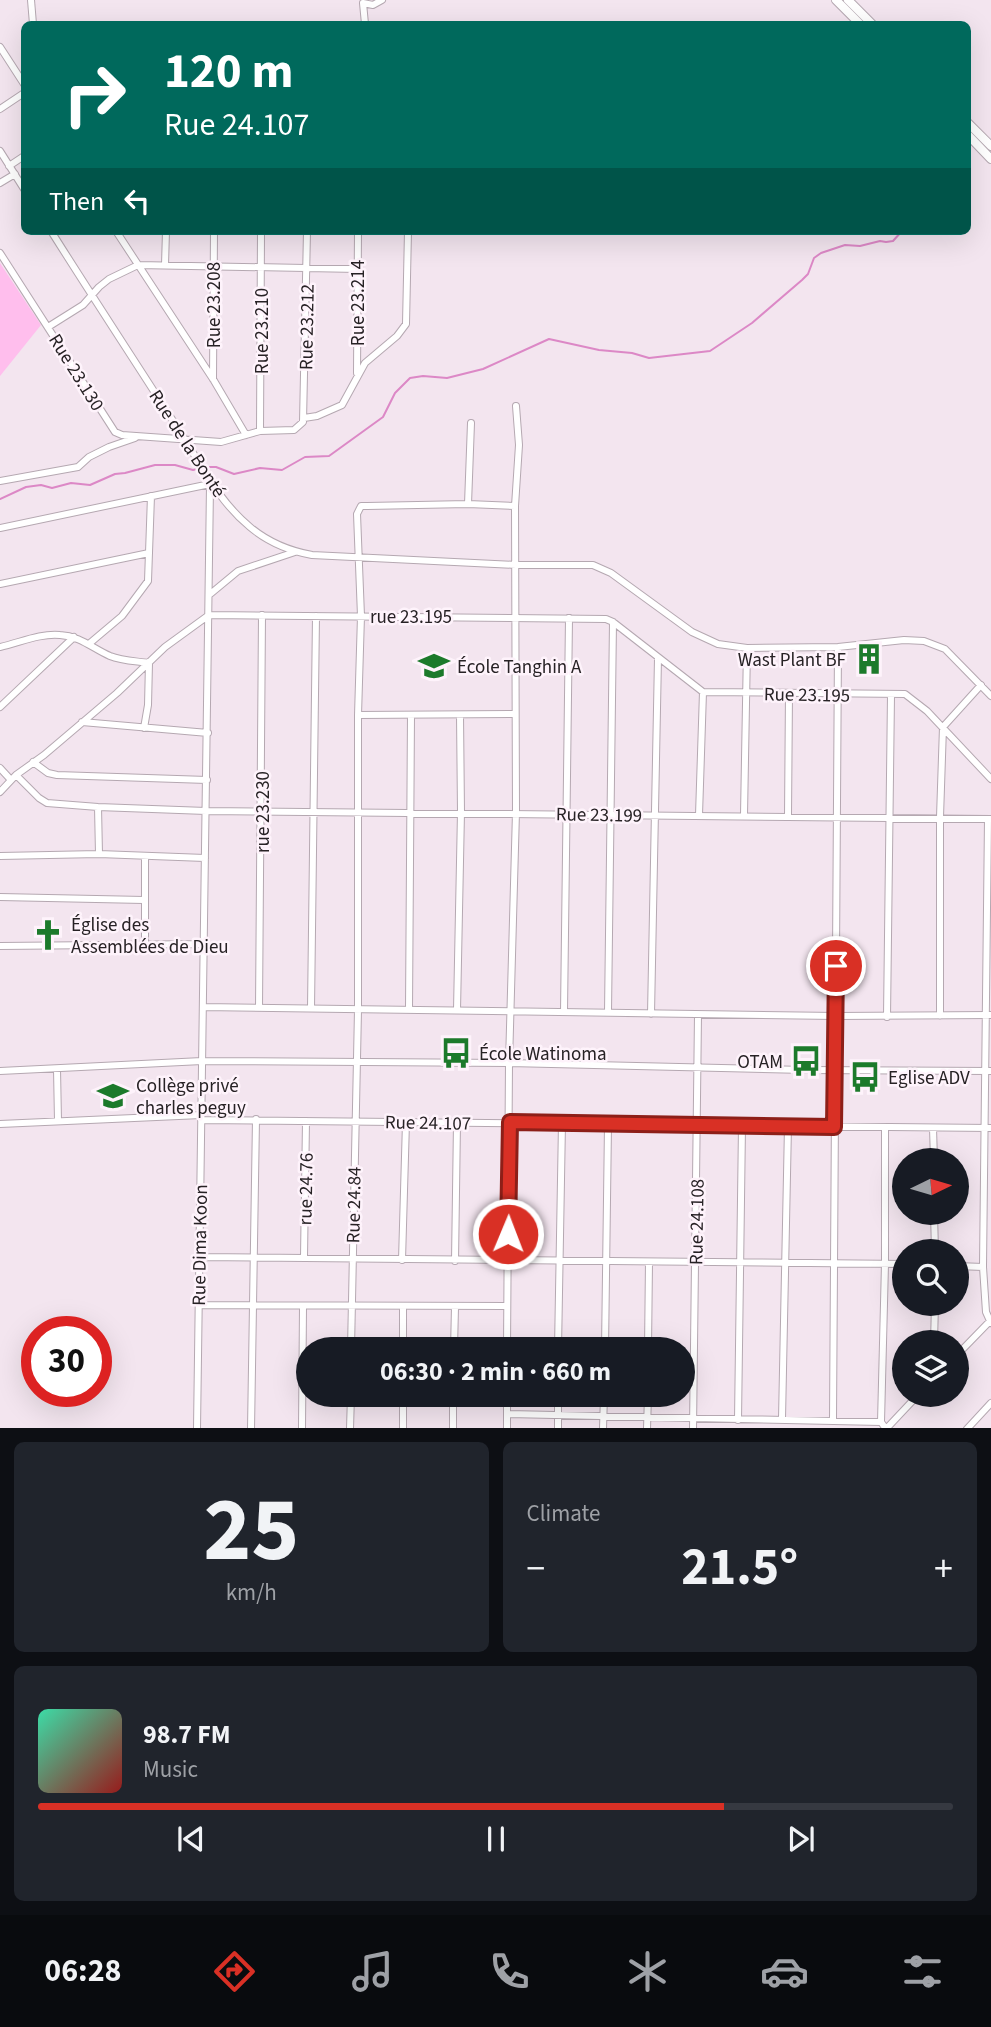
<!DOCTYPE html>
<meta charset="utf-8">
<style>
body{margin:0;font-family:"Source Sans 3",sans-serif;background:#20242c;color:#f1f3f6;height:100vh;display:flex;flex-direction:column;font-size:26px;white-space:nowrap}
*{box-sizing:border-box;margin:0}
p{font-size:23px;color:#9ea1a6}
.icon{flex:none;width:38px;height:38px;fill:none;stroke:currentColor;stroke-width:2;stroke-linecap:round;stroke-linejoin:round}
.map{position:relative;height:1428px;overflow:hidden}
.drawer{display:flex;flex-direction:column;gap:14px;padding:14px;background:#0d0f14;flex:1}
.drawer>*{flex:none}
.hud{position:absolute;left:21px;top:21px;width:950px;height:214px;border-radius:10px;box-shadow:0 7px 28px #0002;background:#00695c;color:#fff;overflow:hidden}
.needle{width:46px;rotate:85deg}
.controls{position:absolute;left:892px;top:1148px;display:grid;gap:14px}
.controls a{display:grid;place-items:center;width:77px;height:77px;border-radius:50%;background:#171b24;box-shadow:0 7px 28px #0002;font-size:35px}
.speed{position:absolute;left:21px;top:1316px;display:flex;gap:14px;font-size:35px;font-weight:700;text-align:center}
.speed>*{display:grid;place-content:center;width:91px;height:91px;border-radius:50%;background:#171b24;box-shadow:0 7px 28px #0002;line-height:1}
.speed .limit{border:10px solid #d22;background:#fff;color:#111}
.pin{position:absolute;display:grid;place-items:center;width:60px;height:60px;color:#fff;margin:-30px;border:4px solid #fff;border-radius:50%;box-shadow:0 2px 7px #0007}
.me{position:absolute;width:77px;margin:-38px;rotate:1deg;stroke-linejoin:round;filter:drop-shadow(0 0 5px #0008)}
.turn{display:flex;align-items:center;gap:24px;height:147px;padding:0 28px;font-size:32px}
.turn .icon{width:91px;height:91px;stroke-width:2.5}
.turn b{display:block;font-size:49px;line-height:60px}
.then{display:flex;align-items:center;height:66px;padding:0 28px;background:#0003;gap:14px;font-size:26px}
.big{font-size:52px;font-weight:700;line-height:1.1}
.drawer .widget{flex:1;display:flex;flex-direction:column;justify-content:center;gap:10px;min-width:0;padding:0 24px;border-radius:10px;background:#20242c}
.drawer .dial{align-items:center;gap:0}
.dial b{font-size:91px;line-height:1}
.song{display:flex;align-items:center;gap:21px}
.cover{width:84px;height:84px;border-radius:10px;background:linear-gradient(135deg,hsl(160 70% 55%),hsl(0 70% 35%))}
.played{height:7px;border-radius:4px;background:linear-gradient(90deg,#d93025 75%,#363941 75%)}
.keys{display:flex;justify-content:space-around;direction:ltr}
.heat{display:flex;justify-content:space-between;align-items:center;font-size:38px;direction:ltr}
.drawer .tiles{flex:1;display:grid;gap:14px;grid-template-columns:1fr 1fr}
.widget:last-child{grid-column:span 2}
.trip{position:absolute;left:296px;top:1337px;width:399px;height:70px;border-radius:35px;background:#171b24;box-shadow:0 7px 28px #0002;font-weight:700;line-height:70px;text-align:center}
.dock{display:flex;height:112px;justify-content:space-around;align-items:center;background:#090b0e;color:#9ea1a6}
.dock .icon{width:49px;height:49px}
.dock .active{color:#d93025}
.dock b{font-size:32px;color:#f1f3f6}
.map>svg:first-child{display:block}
</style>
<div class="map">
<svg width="991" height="1429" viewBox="0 0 991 1429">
<rect width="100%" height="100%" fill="#f3e5ef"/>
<path fill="#ffbeed" d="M 0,263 L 41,325 L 0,376 Z"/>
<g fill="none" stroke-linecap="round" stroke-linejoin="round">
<path stroke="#dc88c6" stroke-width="2" d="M 207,467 L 216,467 L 234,474 L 260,468 L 282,470 L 305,457 L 329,456 L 383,417 L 395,393 L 410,378 L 423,376 L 447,378 L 483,369 L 549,339 L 599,350 L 632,353 L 649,358 L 710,351 L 752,323 L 802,280 L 808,274 L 814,258 L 821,253 L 845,245 L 860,246 L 880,241 L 886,242 L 893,241 L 902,231
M 0,499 L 26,487 L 41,485 L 52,488 L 71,483 L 90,485 L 115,474 L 125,473 L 155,465 L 175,465 L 193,470 L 201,468"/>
<defs>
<path id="minor" d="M 31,0 L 33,24
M 365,24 L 363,3 L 373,5 L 382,0
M 0,47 L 24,84
M 0,109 L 24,93
M 0,151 L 24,189
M 9,166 L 24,156
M 0,183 L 15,174
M 51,231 C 92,296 134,360 175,424 C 199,460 216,499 250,527 C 268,542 290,551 312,555 L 516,565 L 593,565 L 611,573 L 692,632 L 718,644 L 747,648 L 838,647 L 904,640 L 924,641 L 945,649 L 991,696
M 116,231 L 213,379 L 246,435
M 0,253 L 115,432 L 122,435 L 221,442 L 260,431 L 294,430 L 303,422 L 307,231
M 165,265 L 166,231
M 48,327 L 83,305 L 99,287 L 109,279 L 138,265 L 358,269
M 357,373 L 358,231
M 213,379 L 214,231
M 304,418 L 317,416 L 342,405 L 365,363 L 397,336 L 406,324 L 408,231
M 260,431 L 261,231
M 0,481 L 78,467 L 89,457 L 109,447 L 135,438
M 468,504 L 471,423
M 0,528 L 210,484
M 0,584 L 149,553
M 209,595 L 238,571 L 295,552
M 90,643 L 122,616 L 148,581 L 151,496
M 0,647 C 19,643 40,633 60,635 C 80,636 92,648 110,656 C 122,661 136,661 149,663 L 148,705 L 144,728
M 0,707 L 74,637
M 358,715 L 515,714
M 82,722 L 208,733
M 33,762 L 48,773 L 57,775 L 207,780
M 0,768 L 11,780
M 16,775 L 39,798 L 47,803 L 98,807 L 206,811 L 991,819
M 0,792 L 16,775 L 44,755 L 117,693 L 165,647 L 209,615 L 606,619 L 613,622 L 703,692 L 905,694 L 927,711 L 991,779
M 98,807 L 99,854
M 699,815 L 703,692
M 744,815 L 747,648
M 788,816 L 789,693
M 988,819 L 983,1267 L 986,1312 L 991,1323
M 0,856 L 99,854 L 205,858
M 0,897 L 144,900
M 145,944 L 145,856
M 0,946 L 204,944
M 203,1007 L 836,1016 L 991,1015
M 259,1008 L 262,615
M 311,1008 L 316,616
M 409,1009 L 411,715
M 457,1010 L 461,812 L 460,715
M 564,1012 L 569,618
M 608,1012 L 613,622
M 651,1014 L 658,658
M 940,1016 L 940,817 L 943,727 L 981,685
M 887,1017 L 891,695
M 57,1069 L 58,1121
M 0,1071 L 202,1061 L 509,1063 L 805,1070 L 991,1071
M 201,1120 L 991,1128
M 0,1124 L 201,1115
M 885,1127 L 885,1264 L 881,1422 L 886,1429
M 933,1128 L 934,1160
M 934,1213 L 935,1251
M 199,1257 L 905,1264
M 304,1257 L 306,1121
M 402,1260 L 406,1122
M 455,1261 L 457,1123
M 957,1266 L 983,1267
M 199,1305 L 507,1306
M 934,1342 L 935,1304
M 351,1349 L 358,1010 L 358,715 L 361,616 L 357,514 L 361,506 L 367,506 L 468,504 L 515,506
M 403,1349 L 403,1307
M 454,1349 L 455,1307
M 507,1349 L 509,1063 L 516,812 L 515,506 L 519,445 L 516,406
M 558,1349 L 562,1123
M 605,1349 L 608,1125
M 648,1349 L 649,1262
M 957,1355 L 991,1320
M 507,1414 L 881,1422
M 782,1419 L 788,1126
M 738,1420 L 742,1126
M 833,1420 L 838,647
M 197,1429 L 210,486
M 251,1429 L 256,1119
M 302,1429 L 303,1307
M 350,1429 L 351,1395
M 403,1429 L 403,1395
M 453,1429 L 453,1395
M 507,1429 L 507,1395
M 558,1429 L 558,1395
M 603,1429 L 604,1395
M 647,1429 L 648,1395
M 693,1429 L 698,1015
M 886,1429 L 918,1395
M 967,1429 L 991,1403"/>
<path id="major" d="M 836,0 L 860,24
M 848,0 L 872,24
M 968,123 L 991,146
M 968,135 L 991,159"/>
</defs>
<use href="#minor" stroke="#b5a8b1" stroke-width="8"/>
<use href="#major" stroke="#b5a8b1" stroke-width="10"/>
<use href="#minor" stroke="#fff" stroke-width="6"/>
<use href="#major" stroke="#fff" stroke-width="8"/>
</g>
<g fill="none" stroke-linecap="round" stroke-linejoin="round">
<defs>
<path id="route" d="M 508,1234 L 510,1122 L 834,1127 L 836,966"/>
</defs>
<use href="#route" stroke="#8d1f18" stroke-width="18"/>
<use href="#route" stroke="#d93025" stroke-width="12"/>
</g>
<defs>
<symbol id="building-bare" viewBox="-9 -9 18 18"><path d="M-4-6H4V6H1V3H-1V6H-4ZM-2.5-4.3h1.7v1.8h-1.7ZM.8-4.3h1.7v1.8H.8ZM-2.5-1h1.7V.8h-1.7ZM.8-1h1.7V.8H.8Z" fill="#1c7a2b" stroke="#fef3fb" stroke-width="2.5" paint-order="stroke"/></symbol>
<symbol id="school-bare" viewBox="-9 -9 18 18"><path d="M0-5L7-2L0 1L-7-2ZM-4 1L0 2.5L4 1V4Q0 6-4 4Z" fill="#1c7a2b" stroke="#fef3fb" stroke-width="2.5" paint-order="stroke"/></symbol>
<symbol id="church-bare" viewBox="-9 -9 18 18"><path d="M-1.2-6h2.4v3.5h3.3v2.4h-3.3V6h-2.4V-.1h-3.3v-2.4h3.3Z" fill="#1c7a2b" stroke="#fef3fb" stroke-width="2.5" paint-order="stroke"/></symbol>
<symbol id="bus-bare" viewBox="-9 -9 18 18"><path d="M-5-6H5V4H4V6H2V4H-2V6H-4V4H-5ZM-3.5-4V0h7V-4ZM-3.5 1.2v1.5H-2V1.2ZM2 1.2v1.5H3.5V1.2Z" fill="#1c7a2b" stroke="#fef3fb" stroke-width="2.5" paint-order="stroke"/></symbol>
</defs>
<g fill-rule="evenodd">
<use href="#building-bare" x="847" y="637" width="44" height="44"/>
<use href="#school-bare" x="412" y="644" width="44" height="44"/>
<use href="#church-bare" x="26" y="913" width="44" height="44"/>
<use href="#bus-bare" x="434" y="1031" width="44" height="44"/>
<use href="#bus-bare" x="784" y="1039" width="44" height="44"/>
<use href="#bus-bare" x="843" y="1055" width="44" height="44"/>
<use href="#school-bare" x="91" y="1074" width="44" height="44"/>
</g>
<g text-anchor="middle" stroke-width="5" stroke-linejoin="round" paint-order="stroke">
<g font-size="19" fill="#272225" stroke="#fef3fb">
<text transform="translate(357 303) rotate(-90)" y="7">Rue 23.214</text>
<text transform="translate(213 305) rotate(-90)" y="7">Rue 23.208</text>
<text transform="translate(306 327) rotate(-89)" y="7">Rue 23.212</text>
<text transform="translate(261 331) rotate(-90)" y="7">Rue 23.210</text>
<text transform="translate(77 372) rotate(58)" y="7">Rue 23.130</text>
<text transform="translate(188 443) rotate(57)" y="7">Rue de la Bonté</text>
<text x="411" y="623">rue 23.195</text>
<text transform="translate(807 694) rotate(1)" y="7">Rue 23.195</text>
<text transform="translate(262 812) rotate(-90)" y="7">rue 23.230</text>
<text transform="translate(599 814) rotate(1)" y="7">Rue 23.199</text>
<text transform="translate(428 1122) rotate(1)" y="7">Rue 24.107</text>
<text transform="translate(305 1189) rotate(-89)" y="7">rue 24.76</text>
<text transform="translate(353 1205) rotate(-89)" y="7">Rue 24.84</text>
<text transform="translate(696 1222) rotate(-89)" y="7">Rue 24.108</text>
<text transform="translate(199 1245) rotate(-89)" y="7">Rue Dima Koon</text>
</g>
<g font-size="19" fill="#272225" stroke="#fef3fb" text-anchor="start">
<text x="846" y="666" text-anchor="end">Wast Plant BF</text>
<text x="457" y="673">École Tanghin A</text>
<text x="71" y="931">Église des<tspan x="71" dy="22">Assemblées de Dieu</tspan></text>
<text x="479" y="1060">École Watinoma</text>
<text x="783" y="1068" text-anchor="end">OTAM</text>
<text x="888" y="1084">Eglise ADV</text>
<text x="136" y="1092">Collège privé<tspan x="136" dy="22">charles peguy</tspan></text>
</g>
</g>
</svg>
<div class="controls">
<a><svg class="needle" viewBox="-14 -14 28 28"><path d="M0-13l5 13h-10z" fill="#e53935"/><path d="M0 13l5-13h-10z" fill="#9ea1a6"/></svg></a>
<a><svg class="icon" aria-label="search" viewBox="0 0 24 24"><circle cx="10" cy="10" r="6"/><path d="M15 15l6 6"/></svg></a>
<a><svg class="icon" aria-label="layers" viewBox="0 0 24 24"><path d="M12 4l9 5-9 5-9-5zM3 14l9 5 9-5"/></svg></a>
</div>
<div class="speed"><div class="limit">30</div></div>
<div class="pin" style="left:836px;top:966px;background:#d93025"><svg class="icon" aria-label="arrive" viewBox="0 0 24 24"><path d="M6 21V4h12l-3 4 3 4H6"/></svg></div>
<svg class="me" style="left:508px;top:1234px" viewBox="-20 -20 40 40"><circle r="17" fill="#d93025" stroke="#fff" stroke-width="3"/><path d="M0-11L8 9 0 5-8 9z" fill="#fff"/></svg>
<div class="trip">06:30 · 2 min · 660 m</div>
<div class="hud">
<div class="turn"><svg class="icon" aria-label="right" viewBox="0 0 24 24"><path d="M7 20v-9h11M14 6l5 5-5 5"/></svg><div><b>120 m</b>Rue 24.107</div></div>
<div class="then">Then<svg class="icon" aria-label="left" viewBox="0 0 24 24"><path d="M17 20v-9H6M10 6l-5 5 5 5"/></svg></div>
</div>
</div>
<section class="drawer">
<div class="tiles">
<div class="widget dial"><b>25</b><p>km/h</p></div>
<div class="widget"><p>Climate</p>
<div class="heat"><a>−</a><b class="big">21.5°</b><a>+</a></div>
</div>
<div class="widget">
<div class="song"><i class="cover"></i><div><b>98.7 FM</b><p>Music</p></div></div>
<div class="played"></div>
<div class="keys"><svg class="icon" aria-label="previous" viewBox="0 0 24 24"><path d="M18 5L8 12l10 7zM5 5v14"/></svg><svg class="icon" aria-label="pause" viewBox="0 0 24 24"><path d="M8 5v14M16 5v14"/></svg><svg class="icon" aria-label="next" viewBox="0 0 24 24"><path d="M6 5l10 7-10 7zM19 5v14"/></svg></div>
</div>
</div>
</section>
<nav class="dock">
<b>06:28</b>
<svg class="icon active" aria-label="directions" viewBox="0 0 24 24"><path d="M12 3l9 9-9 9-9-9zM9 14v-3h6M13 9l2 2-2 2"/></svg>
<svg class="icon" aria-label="music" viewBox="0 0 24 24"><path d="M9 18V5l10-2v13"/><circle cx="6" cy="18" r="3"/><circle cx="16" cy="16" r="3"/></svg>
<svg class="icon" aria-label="phone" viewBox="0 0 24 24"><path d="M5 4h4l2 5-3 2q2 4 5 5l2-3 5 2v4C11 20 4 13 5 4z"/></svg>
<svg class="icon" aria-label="climate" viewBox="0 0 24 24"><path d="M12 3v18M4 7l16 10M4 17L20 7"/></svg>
<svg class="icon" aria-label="car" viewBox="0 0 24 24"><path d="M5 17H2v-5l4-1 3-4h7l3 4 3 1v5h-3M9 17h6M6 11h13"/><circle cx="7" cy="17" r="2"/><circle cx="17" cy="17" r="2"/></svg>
<svg class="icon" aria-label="filters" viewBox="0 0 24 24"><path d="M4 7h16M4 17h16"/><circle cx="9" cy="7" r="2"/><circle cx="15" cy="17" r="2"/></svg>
</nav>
